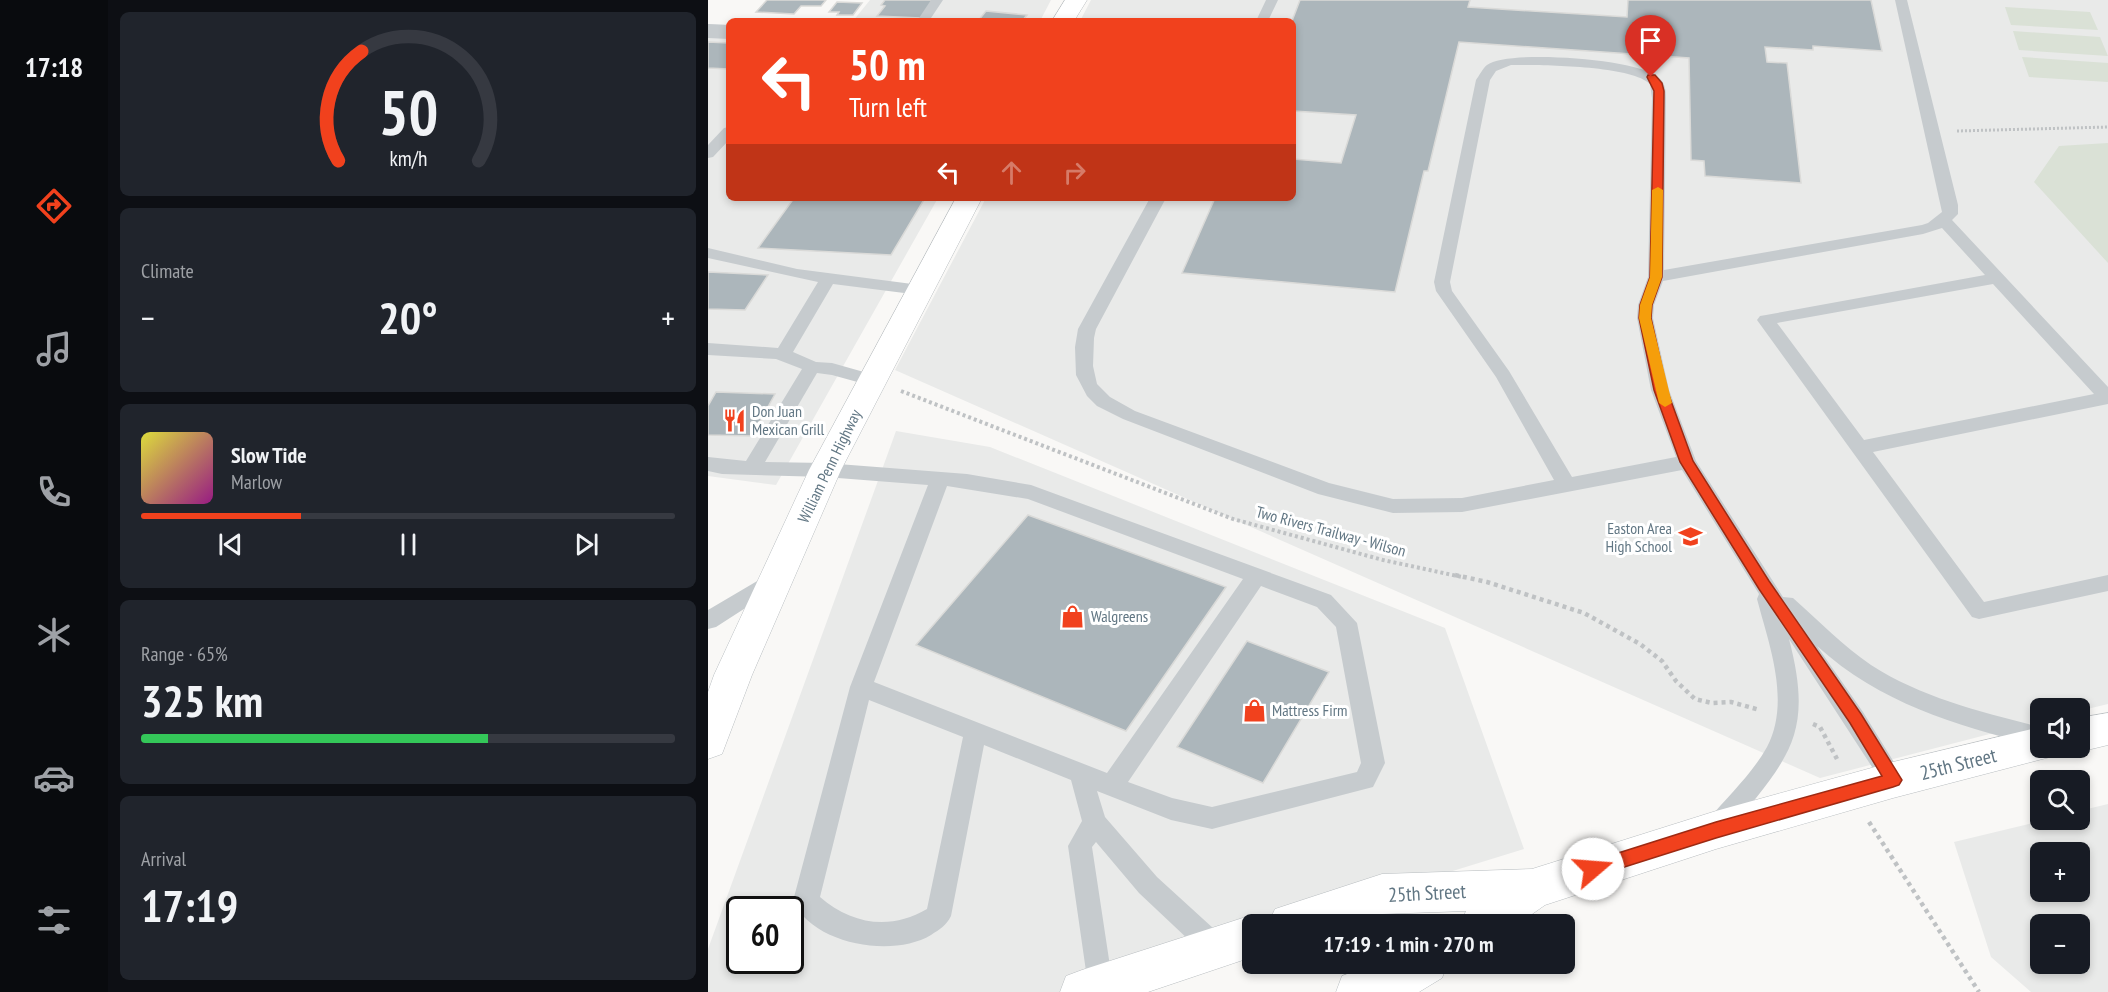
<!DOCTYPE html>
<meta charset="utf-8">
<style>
body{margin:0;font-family:"PT Sans Narrow",sans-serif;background:#20242c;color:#f1f3f6;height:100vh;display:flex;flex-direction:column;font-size:22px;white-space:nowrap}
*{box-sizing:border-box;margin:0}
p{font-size:20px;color:#9ea1a6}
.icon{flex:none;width:33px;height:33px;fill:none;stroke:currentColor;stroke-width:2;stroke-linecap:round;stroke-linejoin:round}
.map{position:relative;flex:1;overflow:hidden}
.panel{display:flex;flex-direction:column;gap:12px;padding:12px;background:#0d0f14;width:600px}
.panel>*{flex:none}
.top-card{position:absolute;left:18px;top:18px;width:570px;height:183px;border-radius:9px;box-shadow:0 3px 9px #0003;background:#f1411d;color:#fff;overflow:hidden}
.controls{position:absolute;left:1322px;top:698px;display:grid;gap:12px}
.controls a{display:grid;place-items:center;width:60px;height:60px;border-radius:9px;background:#171b24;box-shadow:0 3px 9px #0003;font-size:30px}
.speed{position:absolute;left:18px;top:896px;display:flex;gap:12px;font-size:30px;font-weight:700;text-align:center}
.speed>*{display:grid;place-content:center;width:78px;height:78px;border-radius:50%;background:#171b24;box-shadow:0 3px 9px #0003;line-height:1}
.speed .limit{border:3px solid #111;border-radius:9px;background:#fff;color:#111}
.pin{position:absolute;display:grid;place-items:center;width:51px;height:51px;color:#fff;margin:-62px -26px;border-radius:50% 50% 50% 0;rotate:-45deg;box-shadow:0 0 6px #0007}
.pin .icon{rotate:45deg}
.me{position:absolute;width:66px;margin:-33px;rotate:72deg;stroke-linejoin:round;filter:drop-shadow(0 0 4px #0008)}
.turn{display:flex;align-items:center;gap:21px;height:126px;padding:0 24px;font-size:27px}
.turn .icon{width:78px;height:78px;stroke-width:2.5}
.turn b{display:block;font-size:42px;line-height:51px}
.lanes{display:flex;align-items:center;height:57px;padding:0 24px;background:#0003;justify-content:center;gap:30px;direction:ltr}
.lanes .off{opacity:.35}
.big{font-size:45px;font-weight:600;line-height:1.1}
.panel .widget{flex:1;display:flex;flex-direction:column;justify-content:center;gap:9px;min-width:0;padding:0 21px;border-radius:9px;background:#20242c}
.panel .dial{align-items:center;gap:0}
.dial svg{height:156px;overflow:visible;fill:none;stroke:#363941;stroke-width:7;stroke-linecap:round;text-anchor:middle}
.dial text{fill:#f1f3f6;stroke:none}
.song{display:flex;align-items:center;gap:18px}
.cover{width:72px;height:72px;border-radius:9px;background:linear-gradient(135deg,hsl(60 70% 55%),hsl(310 70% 35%))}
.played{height:6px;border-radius:3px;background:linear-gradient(90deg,#f1411d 30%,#363941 30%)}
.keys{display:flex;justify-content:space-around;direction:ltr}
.heat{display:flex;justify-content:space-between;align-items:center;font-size:33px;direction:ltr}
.charge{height:9px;border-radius:4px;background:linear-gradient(90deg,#34c759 65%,#363941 0)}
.trip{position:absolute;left:534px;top:914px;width:333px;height:60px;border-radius:9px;background:#171b24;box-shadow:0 3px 9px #0003;font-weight:600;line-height:60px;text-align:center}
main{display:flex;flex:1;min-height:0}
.menu{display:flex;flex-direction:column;width:108px;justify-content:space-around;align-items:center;background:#090b0e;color:#9ea1a6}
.menu .icon{width:42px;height:42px}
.menu .current{color:#f1411d}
.menu b{font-size:27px;color:#f1f3f6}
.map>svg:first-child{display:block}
</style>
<main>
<nav class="menu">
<b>17:18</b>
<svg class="icon current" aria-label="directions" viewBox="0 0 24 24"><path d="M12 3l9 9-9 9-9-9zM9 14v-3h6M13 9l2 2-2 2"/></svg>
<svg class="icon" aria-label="music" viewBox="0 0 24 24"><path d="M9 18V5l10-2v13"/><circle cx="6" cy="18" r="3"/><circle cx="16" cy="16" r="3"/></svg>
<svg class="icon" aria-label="phone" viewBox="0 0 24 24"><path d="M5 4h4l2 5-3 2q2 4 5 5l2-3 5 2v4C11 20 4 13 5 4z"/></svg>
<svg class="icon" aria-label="climate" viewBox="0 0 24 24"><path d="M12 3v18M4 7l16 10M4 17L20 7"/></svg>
<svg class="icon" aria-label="car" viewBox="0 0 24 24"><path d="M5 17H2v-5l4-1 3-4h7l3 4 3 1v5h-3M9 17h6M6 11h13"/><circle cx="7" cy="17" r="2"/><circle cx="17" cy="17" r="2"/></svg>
<svg class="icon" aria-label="filters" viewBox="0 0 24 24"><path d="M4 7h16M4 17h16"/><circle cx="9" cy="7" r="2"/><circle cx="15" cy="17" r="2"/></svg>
</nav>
<section class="panel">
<div class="widget dial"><svg viewBox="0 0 100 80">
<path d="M14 69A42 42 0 1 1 86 69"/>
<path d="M14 69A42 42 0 0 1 26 13" stroke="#f1411d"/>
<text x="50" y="56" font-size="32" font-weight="700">50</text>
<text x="50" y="72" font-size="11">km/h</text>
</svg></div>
<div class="widget"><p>Climate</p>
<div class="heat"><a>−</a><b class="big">20°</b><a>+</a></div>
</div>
<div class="widget">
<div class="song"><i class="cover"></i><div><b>Slow Tide</b><p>Marlow</p></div></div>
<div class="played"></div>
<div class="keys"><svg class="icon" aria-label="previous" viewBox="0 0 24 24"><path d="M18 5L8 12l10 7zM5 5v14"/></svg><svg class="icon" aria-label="pause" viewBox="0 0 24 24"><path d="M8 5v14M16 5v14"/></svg><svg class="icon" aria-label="next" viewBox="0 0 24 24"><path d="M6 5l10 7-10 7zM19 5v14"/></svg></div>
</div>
<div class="widget"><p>Range · 65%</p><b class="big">325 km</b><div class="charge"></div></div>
<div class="widget"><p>Arrival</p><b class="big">17:19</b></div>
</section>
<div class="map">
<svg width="1400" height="992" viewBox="0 0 1400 992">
<rect width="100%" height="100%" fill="#f9f8f6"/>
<path fill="#e9eae9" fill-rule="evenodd" d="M 162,0 L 343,0 L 332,21 L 145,21 Z
M 383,0 L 1400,0 L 1400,704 L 1371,711 L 1371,708 L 1332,708 L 1332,721 L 1112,778 L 187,370 L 278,198 L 585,198 L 585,21 L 372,21 Z
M 0,24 L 21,25 L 21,198 L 230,198 L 68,485 L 0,476 Z
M 188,431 L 282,447 L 737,628 L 816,849 L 573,924 L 544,924 L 544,933 L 352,992 L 0,992 L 0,949 ZM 32,909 L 82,909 L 82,960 L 32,960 Z
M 1400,804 L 1400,992 L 1323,992 L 1283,957 L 1246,842 L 1341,819 L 1371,819 L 1371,811 ZM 1332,852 L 1371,852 L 1371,891 L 1332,891 ZM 1332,924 L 1371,924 L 1371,963 L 1332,963 Z"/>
<path fill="#dae1d6" d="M 1297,7 L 1382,12 L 1390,30 L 1303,25 Z
M 1305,31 L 1392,37 L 1400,56 L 1311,50 Z
M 1314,57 L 1400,63 L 1400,82 L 1321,77 Z
M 1400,143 L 1400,263 L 1326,182 L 1351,146 Z"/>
<path fill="#acb6bb" stroke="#dadad8" stroke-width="1.5" d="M 59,0 L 118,0 L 113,6 L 93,6 L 86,14 L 48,12 Z
M 177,0 L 227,0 L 213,18 L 169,16 L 177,6 L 173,5 Z
M 592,0 L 762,0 L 760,7 L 919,17 L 920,0 L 1163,0 L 1174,51 L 1105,46 L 1105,50 L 1057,47 L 1059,62 L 1079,63 L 1093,183 L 997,176 L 996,161 L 983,160 L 981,58 L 751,42 L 720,171 L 716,171 L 687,292 L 474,273 L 507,198 L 585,198 L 585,159 L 633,163 L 648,115 L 585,111 L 584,21 Z
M 129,2 L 154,3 L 145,15 L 129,15 L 131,12 L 121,12 Z
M 278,11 L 319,15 L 314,21 L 270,21 Z
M 0,42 L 21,43 L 21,69 L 0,68 Z
M 86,198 L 171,199 L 217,198 L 183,255 L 50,248 Z
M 0,272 L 60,275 L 37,310 L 0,309 Z
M 8,392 L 67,394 L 44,436 L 0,435 L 0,406 Z
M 320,515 L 518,587 L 418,731 L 208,645 Z
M 539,641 L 621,672 L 555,783 L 469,747 Z"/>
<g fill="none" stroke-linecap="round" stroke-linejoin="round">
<defs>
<path id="primary" d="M 357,0 L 379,0 L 366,21 L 344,21 Z
M 248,198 L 274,198 L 133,470 L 44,675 L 14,754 L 0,759 L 0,692 L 6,675 L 101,470 Z
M 1400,713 L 1400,745 L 1371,752 L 1358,747 L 1371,747 L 1371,718 Z
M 1332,727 L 1332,747 L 1350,747 L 1346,756 L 1185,798 L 1008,849 L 837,905 L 810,924 L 752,924 L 758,911 L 674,914 L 644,924 L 544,924 L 544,957 L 440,992 L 352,992 L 358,976 L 374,970 L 544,915 L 560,924 L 567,909 L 674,874 L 824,869 L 1008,811 L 1185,762 Z
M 670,963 L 740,963 L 734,978 L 711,992 L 628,992 L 634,976 Z"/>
</defs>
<use href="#primary" stroke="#b9bec1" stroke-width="1"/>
<path stroke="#bfc2c4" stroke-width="3" stroke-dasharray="2 2" stroke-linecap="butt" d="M 1249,131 L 1400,127"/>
<path stroke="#bfc2c4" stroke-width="4" stroke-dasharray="3 3" stroke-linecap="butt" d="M 193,391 L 525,519 L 675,560 L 754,577"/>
<path stroke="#bfc2c4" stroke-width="4.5" stroke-dasharray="4 4" stroke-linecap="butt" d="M 747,575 L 779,582 L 876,613 L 932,644 L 954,661 L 968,681 L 987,699 L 1004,703 L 1023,702 L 1052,710
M 1105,724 L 1112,727 L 1129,759
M 1161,822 L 1271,992"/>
<path fill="#c6cbce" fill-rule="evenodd" d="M 223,0 L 235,0 L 221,21 L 209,21 Z
M 558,0 L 570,0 L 560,21 L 548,21 Z
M 1187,0 L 1199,0 L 1250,205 L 1250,214 L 1244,220 L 1400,387 L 1400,404 L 1165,452 L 1276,602 L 1400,575 L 1400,591 L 1271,619 L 1264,617 L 1049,320 L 1052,316 L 1058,315 L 1277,275 L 1234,228 L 1215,234 L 955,281 L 946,305 L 945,318 L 961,390 L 988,461 L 1075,597 L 1085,598 C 1111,621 1135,646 1163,665 C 1214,698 1274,712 1332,727 L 1332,747 C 1249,725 1174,705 1109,646 L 1155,712 L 1197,780 L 1193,787 L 1185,790 L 1177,787 L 1081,639 C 1108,741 1076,760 1019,835 L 1010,838 L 1001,835 L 998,827 L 1001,819 C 1020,796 1044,774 1059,747 C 1083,701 1061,645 1049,599 L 1051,594 L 974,470 L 754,512 L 685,513 L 610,494 L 415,419 L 389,406 L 379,396 L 368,375 L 367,347 L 370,329 L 442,198 L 458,198 L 388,329 L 386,338 L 385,366 L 389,384 L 402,397 L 427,411 L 621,483 L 685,499 L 754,498 L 846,480 L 788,377 L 728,291 L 726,282 L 768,80 C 771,76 775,68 779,65 C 800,49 931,59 950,77 C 957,82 958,90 958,98 L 956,270 L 1214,225 L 1220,223 L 1234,212 ZM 803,65 C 832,65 922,65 942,84 L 944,98 L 940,277 L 930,305 L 929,318 L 943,390 L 968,457 L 864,477 L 801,371 L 744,291 L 742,282 L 782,80 L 788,71 ZM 1285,284 L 1386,394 L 1156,440 L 1069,323 Z
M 21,127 L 21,140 L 5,157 L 0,158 L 0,145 L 16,128 Z
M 0,248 L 89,269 L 212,285 L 218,286 L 220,290 L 218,294 L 212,295 L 125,284 L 85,352 L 108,362 L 124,363 L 170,376 L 173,380 L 170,384 L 164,386 L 124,375 L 109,373 L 57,462 L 117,463 L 259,474 L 323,485 L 623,595 L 649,623 L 677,763 L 665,787 L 504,829 L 463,820 L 389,791 L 397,817 L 449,877 L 517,939 L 521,948 L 517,957 L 508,961 L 499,957 L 431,893 L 388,842 L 384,847 L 405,986 L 403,992 L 381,992 L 360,846 L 374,821 L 363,780 L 276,745 L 243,916 C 238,926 232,929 223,935 C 185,958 105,945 85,901 L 142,687 L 220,485 L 117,477 L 14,474 L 0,471 L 0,457 L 38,461 L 94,369 L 68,359 L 0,355 L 0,343 L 70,348 L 110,282 L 0,258 ZM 239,486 L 320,499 L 535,579 L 399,773 L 166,682 ZM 553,586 L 609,607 L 628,627 L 653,763 L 649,772 L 504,807 L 464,798 L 420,782 ZM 161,700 L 255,737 L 219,909 C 182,931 143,924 112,897 Z
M 66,571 L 73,573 L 76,579 L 73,585 L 8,627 L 0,629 L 0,610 Z"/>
<path fill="#c6cbce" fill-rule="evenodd" d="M 0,24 L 21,25 L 21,39 L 0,38 Z"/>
<use href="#primary" fill="#fff" fill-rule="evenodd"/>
</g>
<path fill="#f1411d" stroke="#9d2a13" stroke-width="1.5" d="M 940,75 L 947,75 L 954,83 L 956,91 L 954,277 L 944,305 L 943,318 L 959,390 L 985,461 L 1061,581 L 1153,714 L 1194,780 L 1191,785 L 1185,787 L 1008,838 L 885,877 L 879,875 L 876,869 L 879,864 L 885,861 L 1008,822 L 1174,776 L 1142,723 L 1051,589 L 972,462 L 946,390 L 931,318 L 932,305 L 942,277 L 946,91 L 939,77 Z"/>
<path fill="#f59e0b" d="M 950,187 L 955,190 L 954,277 L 944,305 L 943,318 L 964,403 L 957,407 L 951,403 L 931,318 L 932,305 L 942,277 L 944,190 Z"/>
<defs>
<symbol id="restaurant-bare" viewBox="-9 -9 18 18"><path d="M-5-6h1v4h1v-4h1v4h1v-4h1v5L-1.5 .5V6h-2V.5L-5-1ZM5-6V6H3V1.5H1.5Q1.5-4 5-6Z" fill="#f1411d" stroke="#fff" stroke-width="2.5" paint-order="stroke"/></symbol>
<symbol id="school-bare" viewBox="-9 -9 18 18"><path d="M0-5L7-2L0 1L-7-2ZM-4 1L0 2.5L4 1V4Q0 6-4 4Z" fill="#f1411d" stroke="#fff" stroke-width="2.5" paint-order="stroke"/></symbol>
<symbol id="shop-bare" viewBox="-9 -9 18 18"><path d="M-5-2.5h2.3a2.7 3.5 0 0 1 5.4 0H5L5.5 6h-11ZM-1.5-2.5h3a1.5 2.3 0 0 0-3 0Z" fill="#f1411d" stroke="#fff" stroke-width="2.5" paint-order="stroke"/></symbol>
</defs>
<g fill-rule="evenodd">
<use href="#restaurant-bare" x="10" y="404" width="33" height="33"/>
<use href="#school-bare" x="966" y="520" width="33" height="33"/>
<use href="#shop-bare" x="348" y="600" width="33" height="33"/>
<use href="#shop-bare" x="530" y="694" width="33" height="33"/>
</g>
<g text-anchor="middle" stroke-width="6" stroke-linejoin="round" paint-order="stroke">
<g font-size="16" fill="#617683" stroke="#fff" text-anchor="start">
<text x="44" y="417">Don Juan<tspan x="44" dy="18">Mexican Grill</tspan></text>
<text x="964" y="534" text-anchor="end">Easton Area<tspan x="964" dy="18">High School</tspan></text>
<text x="383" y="622">Walgreens</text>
<text x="564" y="716">Mattress Firm</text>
</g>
<g font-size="16" fill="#617683" stroke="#fff">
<text transform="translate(121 466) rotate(-64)" y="6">William Penn Highway</text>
<text transform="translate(623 531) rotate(15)" y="6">Two Rivers Trailway - Wilson</text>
</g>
<g font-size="20" fill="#617683" stroke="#fff">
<text transform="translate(1250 764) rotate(-14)" y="7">25th Street</text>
<text transform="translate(719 893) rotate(-3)" y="7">25th Street</text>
</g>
</g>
</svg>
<div class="controls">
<a><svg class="icon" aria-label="sound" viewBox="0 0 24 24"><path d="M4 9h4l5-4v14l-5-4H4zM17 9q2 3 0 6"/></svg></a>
<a><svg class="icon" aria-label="search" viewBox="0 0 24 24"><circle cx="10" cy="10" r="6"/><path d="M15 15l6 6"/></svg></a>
<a>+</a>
<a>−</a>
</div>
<div class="speed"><div class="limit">60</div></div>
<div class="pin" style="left:943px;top:77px;background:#d93025"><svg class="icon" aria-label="arrive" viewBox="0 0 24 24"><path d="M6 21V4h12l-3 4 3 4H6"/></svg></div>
<svg class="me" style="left:885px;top:869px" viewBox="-20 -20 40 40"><circle r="19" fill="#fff"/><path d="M0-13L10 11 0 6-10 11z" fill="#f1411d"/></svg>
<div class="trip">17:19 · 1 min · 270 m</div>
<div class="top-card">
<div class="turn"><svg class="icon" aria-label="left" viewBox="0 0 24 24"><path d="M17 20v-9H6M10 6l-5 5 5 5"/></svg><div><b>50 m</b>Turn left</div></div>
<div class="lanes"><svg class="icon" aria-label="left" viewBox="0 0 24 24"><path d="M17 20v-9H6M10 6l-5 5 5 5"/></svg><svg class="icon off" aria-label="ahead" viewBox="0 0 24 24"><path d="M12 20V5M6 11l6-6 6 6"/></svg><svg class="icon off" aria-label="right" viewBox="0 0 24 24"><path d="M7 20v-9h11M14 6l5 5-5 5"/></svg></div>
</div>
</div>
</main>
